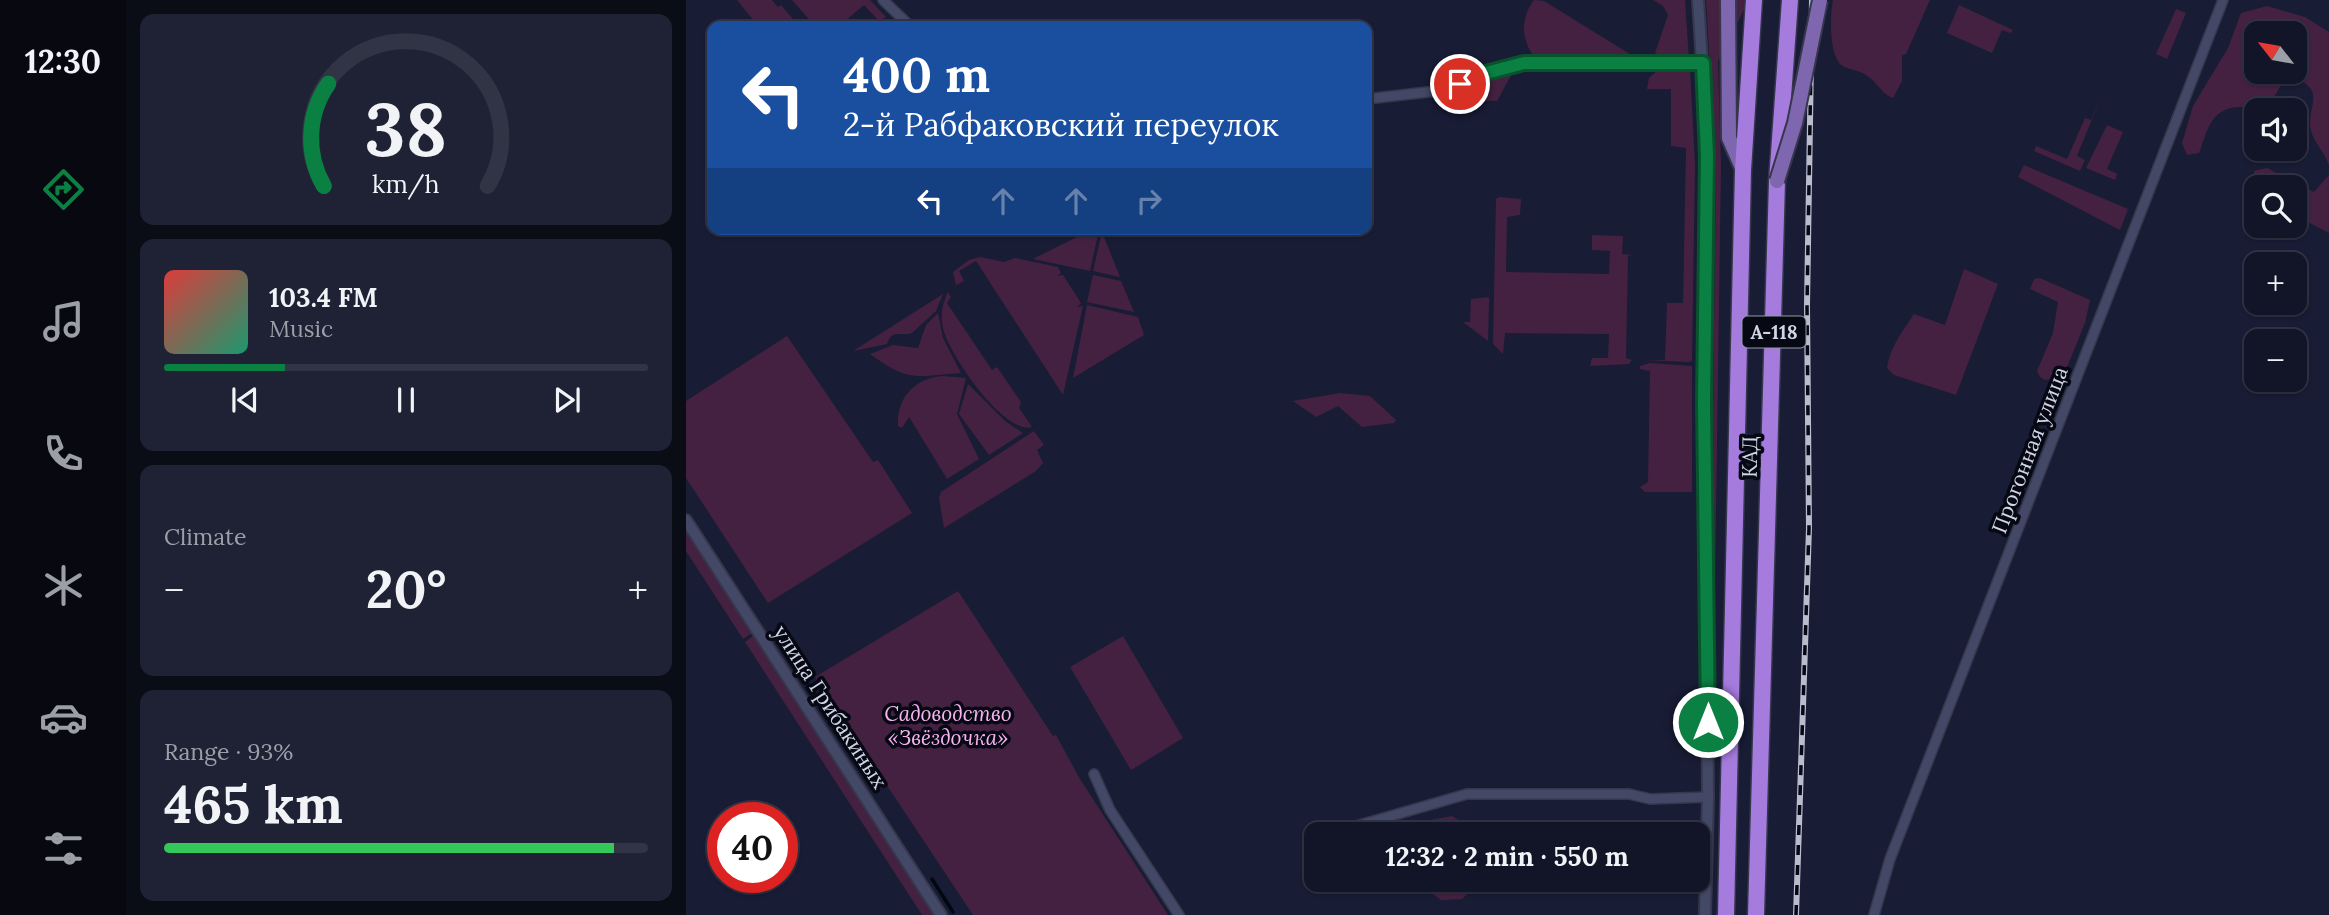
<!DOCTYPE html>
<meta charset="utf-8">
<style>
body{margin:0;font-family:Lora,serif;background:#1f2234;color:#f1f3f6;height:100vh;display:flex;flex-direction:column;font-size:26px;white-space:nowrap}
*{box-sizing:border-box;margin:0}
p{font-size:23px;color:#9c9fa8}
.icon{flex:none;width:38px;height:38px;fill:none;stroke:currentColor;stroke-width:2;stroke-linecap:round;stroke-linejoin:round}
.map{position:relative;flex:1;overflow:hidden}
.panel{display:flex;flex-direction:column;gap:14px;padding:14px;background:#0a0c16;width:560px}
.panel>*{flex:none}
.guide{position:absolute;left:21px;top:21px;width:665px;height:214px;border-radius:14px;box-shadow:0 2px 5px #0004,0 0 0 2px #313445;background:#1a4fa0;color:#fff;overflow:hidden}
.needle{width:46px;rotate:301deg}
.buttons{position:absolute;left:1558px;top:21px;display:grid;gap:14px}
.buttons a{display:grid;place-items:center;width:63px;height:63px;border-radius:14px;background:#121528;box-shadow:0 2px 5px #0004,0 0 0 2px #313445;font-size:35px}
.speed{position:absolute;left:21px;top:802px;display:flex;gap:14px;font-size:35px;font-weight:700;text-align:center}
.speed>*{display:grid;place-content:center;width:91px;height:91px;border-radius:50%;background:#121528;box-shadow:0 2px 5px #0004,0 0 0 2px #313445;line-height:1}
.speed .limit{border:10px solid #d22;background:#fff;color:#111}
.pin{position:absolute;display:grid;place-items:center;width:60px;height:60px;color:#fff;margin:-30px;border:4px solid #fff;border-radius:50%;box-shadow:0 2px 7px #0007}
.me{position:absolute;width:77px;margin:-38px;rotate:0deg;stroke-linejoin:round;filter:drop-shadow(0 0 5px #0008)}
.turn{display:flex;align-items:center;gap:24px;height:147px;padding:0 21px;font-size:32px}
.turn .icon{width:91px;height:91px;stroke-width:2.5}
.turn b{display:block;font-size:49px;line-height:60px}
.lanes{display:flex;align-items:center;height:66px;padding:0 21px;background:#0003;justify-content:center;gap:35px;direction:ltr}
.lanes .off{opacity:.35}
.big{font-size:52px;font-weight:800;line-height:1.1}
.panel .widget{flex:1;display:flex;flex-direction:column;justify-content:center;gap:10px;min-width:0;padding:0 24px;border-radius:14px;background:#1f2234}
.panel .dial{align-items:center;gap:0}
.dial svg{height:182px;overflow:visible;fill:none;stroke:#313445;stroke-width:7;stroke-linecap:round;text-anchor:middle}
.dial text{fill:#f1f3f6;stroke:none}
.song{display:flex;align-items:center;gap:21px}
.cover{width:84px;height:84px;border-radius:10px;background:linear-gradient(135deg,hsl(0 70% 55%),hsl(160 70% 35%))}
.played{height:7px;border-radius:4px;background:linear-gradient(90deg,#0b8043 25%,#313445 25%)}
.keys{display:flex;justify-content:space-around;direction:ltr}
.heat{display:flex;justify-content:space-between;align-items:center;font-size:38px;direction:ltr}
.charge{height:10px;border-radius:5px;background:linear-gradient(90deg,#34c759 93%,#313445 0)}
.trip{position:absolute;left:618px;top:822px;width:406px;height:70px;border-radius:14px;background:#121528;box-shadow:0 2px 5px #0004,0 0 0 2px #313445;font-weight:800;line-height:70px;text-align:center}
main{display:flex;flex:1;min-height:0}
.dock{display:flex;flex-direction:column;width:126px;justify-content:space-around;align-items:center;background:#070810;color:#9c9fa8}
.dock .icon{width:49px;height:49px}
.dock .selected{color:#0b8043}
.dock b{font-size:32px;color:#f1f3f6}
.map>svg:first-child{display:block}
</style>
<main>
<nav class="dock">
<b>12:30</b>
<svg class="icon selected" aria-label="directions" viewBox="0 0 24 24"><path d="M12 3l9 9-9 9-9-9zM9 14v-3h6M13 9l2 2-2 2"/></svg>
<svg class="icon" aria-label="music" viewBox="0 0 24 24"><path d="M9 18V5l10-2v13"/><circle cx="6" cy="18" r="3"/><circle cx="16" cy="16" r="3"/></svg>
<svg class="icon" aria-label="phone" viewBox="0 0 24 24"><path d="M5 4h4l2 5-3 2q2 4 5 5l2-3 5 2v4C11 20 4 13 5 4z"/></svg>
<svg class="icon" aria-label="climate" viewBox="0 0 24 24"><path d="M12 3v18M4 7l16 10M4 17L20 7"/></svg>
<svg class="icon" aria-label="car" viewBox="0 0 24 24"><path d="M5 17H2v-5l4-1 3-4h7l3 4 3 1v5h-3M9 17h6M6 11h13"/><circle cx="7" cy="17" r="2"/><circle cx="17" cy="17" r="2"/></svg>
<svg class="icon" aria-label="filters" viewBox="0 0 24 24"><path d="M4 7h16M4 17h16"/><circle cx="9" cy="7" r="2"/><circle cx="15" cy="17" r="2"/></svg>
</nav>
<section class="panel">
<div class="widget dial"><svg viewBox="0 0 100 80">
<path d="M14 69A42 42 0 1 1 86 69"/>
<path d="M14 69A42 42 0 0 1 16 24" stroke="#0b8043"/>
<text x="50" y="56" font-size="32" font-weight="700">38</text>
<text x="50" y="72" font-size="11">km/h</text>
</svg></div>
<div class="widget">
<div class="song"><i class="cover"></i><div><b>103.4 FM</b><p>Music</p></div></div>
<div class="played"></div>
<div class="keys"><svg class="icon" aria-label="previous" viewBox="0 0 24 24"><path d="M18 5L8 12l10 7zM5 5v14"/></svg><svg class="icon" aria-label="pause" viewBox="0 0 24 24"><path d="M8 5v14M16 5v14"/></svg><svg class="icon" aria-label="next" viewBox="0 0 24 24"><path d="M6 5l10 7-10 7zM19 5v14"/></svg></div>
</div>
<div class="widget"><p>Climate</p>
<div class="heat"><a>−</a><b class="big">20°</b><a>+</a></div>
</div>
<div class="widget"><p>Range · 93%</p><b class="big">465 km</b><div class="charge"></div></div>
</section>
<div class="map">
<svg width="1643" height="915" viewBox="0 0 1643 915">
<rect width="100%" height="100%" fill="#181c35"/>
<path fill="#442141" fill-rule="evenodd" d="M 51,0 L 86,0 L 92,7 L 95,5 L 113,26 L 72,26 Z
M 106,0 L 184,0 L 200,17 L 193,21 L 178,5 L 153,26 L 146,19 L 138,26 L 129,26 Z
M 848,0 L 858,1 L 947,56 L 946,60 L 859,59 L 846,54 C 835,37 835,17 848,0 Z
M 967,0 L 999,0 L 1003,60 L 979,59 L 969,53 L 982,15 L 977,6 Z
M 1020,0 L 1063,0 L 1032,61 L 1035,166 L 1029,583 L 1027,409 L 1030,165 Z
M 1147,0 L 1244,0 L 1220,54 L 1216,55 L 1216,81 L 1207,98 C 1197,95 1192,84 1183,77 C 1174,70 1168,71 1159,67 C 1142,61 1144,14 1147,0 Z
M 1273,5 L 1327,30 L 1325,33 L 1316,30 L 1306,53 L 1261,33 Z
M 1581,6 L 1619,17 L 1643,32 L 1643,165 C 1639,153 1629,144 1625,131 C 1619,107 1643,91 1607,77 L 1596,82 C 1580,122 1557,99 1537,111 C 1522,119 1519,138 1513,153 L 1501,155 L 1496,143 L 1507,106 L 1542,48 L 1555,13 ZM 1570,33 L 1608,33 L 1608,72 L 1570,72 Z
M 1490,9 L 1500,13 L 1481,59 L 1470,54 Z
M 973,69 L 1004,69 L 1009,165 L 1006,361 L 1003,362 L 957,360 L 979,360 L 981,303 L 997,303 L 1000,148 L 985,146 L 985,89 L 961,89 L 963,78 Z
M 828,70 L 811,101 L 765,100 L 776,92 Z
M 1417,92 L 1391,156 L 1399,160 L 1394,171 L 1348,151 L 1350,146 L 1381,159 L 1399,118 L 1405,120 Z
M 1421,125 L 1437,132 L 1421,169 L 1431,174 L 1429,180 L 1400,168 Z
M 1338,165 L 1442,209 L 1434,230 L 1332,177 Z
M 1581,168 L 1628,192 L 1643,175 L 1643,233 L 1608,215 L 1608,187 L 1574,187 L 1569,184 L 1568,171 Z
M 813,197 L 835,199 L 834,215 L 821,217 L 820,272 L 923,274 L 924,251 L 906,250 L 906,235 L 937,236 L 936,254 L 947,255 L 942,256 L 940,358 L 946,360 L 943,364 L 904,366 L 906,358 L 922,358 L 923,334 L 819,333 L 817,354 L 807,344 L 810,199 Z
M 407,229 L 413,230 L 404,271 L 347,259 Z
M 416,232 L 434,277 L 407,271 Z
M 294,257 L 318,262 L 329,258 L 372,267 L 375,273 L 371,276 L 377,275 L 395,303 L 391,307 L 397,306 L 377,395 L 290,261 L 273,271 L 278,281 L 270,285 L 267,272 L 283,260 Z
M 1278,269 L 1312,284 L 1270,395 L 1208,375 L 1201,368 C 1204,347 1216,332 1228,314 L 1259,325 Z
M 407,275 L 435,281 L 448,312 L 401,302 Z
M 1354,278 L 1404,300 L 1399,323 L 1377,377 L 1359,380 L 1354,377 L 1351,371 L 1367,333 L 1372,302 L 1344,289 L 1348,279 Z
M 262,292 L 265,297 L 261,303 L 306,370 L 311,367 L 335,402 L 333,408 L 346,427 C 318,435 262,353 257,328 C 254,315 256,304 262,292 Z
M 257,294 L 250,311 L 226,333 C 215,337 206,328 201,344 L 167,351 Z
M 803,297 L 803,303 L 802,341 L 777,322 L 784,322 L 785,299 Z
M 401,305 L 452,317 L 458,335 L 387,378 Z
M 252,313 L 257,338 L 275,373 C 229,376 224,383 184,354 L 207,345 L 232,348 L 240,325 Z
M 101,336 L 187,462 L 192,460 L 226,513 L 82,603 L 0,478 L 0,401 Z
M 964,363 L 1006,366 L 1006,492 L 959,492 L 954,487 L 962,482 L 964,371 L 954,369 L 954,366 Z
M 257,376 L 280,378 L 271,414 L 293,459 L 261,479 L 223,417 L 216,428 L 212,426 C 210,398 229,378 257,376 Z
M 282,384 L 319,421 L 337,433 L 303,455 L 273,414 Z
M 654,393 L 684,396 L 710,420 L 708,423 L 676,427 L 652,406 L 630,417 L 607,401 Z
M 348,431 L 358,445 L 351,450 L 357,463 L 350,471 L 258,528 L 253,498 L 255,492 Z
M 0,531 L 66,633 L 57,639 L 0,551 Z
M 272,591 L 367,736 L 370,735 L 394,779 L 482,915 L 287,915 L 129,677 Z
M 68,635 L 248,915 L 236,915 L 59,642 Z
M 437,636 L 497,738 L 445,770 L 384,667 Z
M 766,816 L 778,823 L 781,835 L 739,835 L 739,828 L 745,820 Z
M 744,880 L 787,880 L 787,889 L 776,899 L 755,900 L 747,894 Z"/>
<g fill="none" stroke-linecap="round" stroke-linejoin="round">
<path stroke="#00090f" stroke-width="3.5" d="M 246,879 L 267,912"/>
<defs>
<path id="minor" d="M 197,0 L 224,26
M 681,99 L 759,90 L 796,74 L 838,63 L 1017,63
M 408,774 L 424,810 L 493,915
M 639,835 L 781,794 L 943,794 L 964,799 L 1022,797
M 623,840 L 630,838
M 1188,915 L 1204,859 L 1537,0"/>
<path id="tertiary" d="M 1012,0 L 1022,156 L 1018,379 L 1022,797 L 1019,915
M 0,520 L 255,915"/>
<path id="primary" d="M 1042,0 L 1043,138 L 1057,170"/>
<path id="motorway" d="M 1040,915 L 1057,170 L 1068,0
M 1070,915 L 1091,181 L 1104,0"/>
</defs>
<use href="#minor" stroke="#36374c" stroke-width="12"/>
<use href="#tertiary" stroke="#36374c" stroke-width="14"/>
<use href="#primary" stroke="#36374c" stroke-width="18"/>
<use href="#motorway" stroke="#36374c" stroke-width="19"/>
<use href="#minor" stroke="#424865" stroke-width="9"/>
<use href="#tertiary" stroke="#424865" stroke-width="10"/>
<use href="#primary" stroke="#7e67ae" stroke-width="14"/>
<use href="#motorway" stroke="#a67bde" stroke-width="16"/>
<defs>
<path id="rail" d="M 1110,915 L 1123,528 L 1121,306 L 1126,0"/>
</defs>
<use href="#rail" stroke="#b8bcce" stroke-width="6"/>
<use href="#rail" stroke="#060813" stroke-width="3.5" stroke-dasharray="10" stroke-linecap="butt"/>
<defs>
<path id="primary-bridge" d="M 1091,181 L 1109,123 L 1134,0"/>
</defs>
<use href="#primary-bridge" stroke="#36374c" stroke-width="18" stroke-linecap="butt"/>
<use href="#primary-bridge" stroke="#7e67ae" stroke-width="14"/>
</g>
<g fill="none" stroke-linecap="round" stroke-linejoin="round">
<defs>
<path id="route" d="M 774,84 L 796,74 L 838,63 L 1017,63 L 1021,156 L 1018,403 L 1022,722"/>
</defs>
<use href="#route" stroke="#07532c" stroke-width="18"/>
<use href="#route" stroke="#0b8043" stroke-width="12"/>
</g>
<g text-anchor="middle" stroke-width="7" stroke-linejoin="round" paint-order="stroke">
<rect fill="#060813" stroke="#9397a6" stroke-width="2" x="1056.5" y="316.5" width="63" height="31" rx="5"/>
<g font-size="19" font-weight="bold" fill="#d0d4e5">
<text x="1088" y="339">А-118</text>
</g>
<g font-size="21" fill="#d0d4e5" stroke="#060813">
<text transform="translate(1344 450) rotate(-69)" y="7">Прогонная улица</text>
<text transform="translate(1064 457) rotate(-89)" y="7">КАД</text>
<text transform="translate(144 707) rotate(57)" y="7">улица Грибакиных</text>
</g>
<g font-size="21" font-style="italic" fill="#f8b2f0" stroke="#060813">
<text x="262" y="721">Садоводство<tspan x="262" dy="24">«Звёздочка»</tspan></text>
</g>
</g>
</svg>
<div class="buttons">
<a><svg class="needle" viewBox="-14 -14 28 28"><path d="M0-13l5 13h-10z" fill="#e53935"/><path d="M0 13l5-13h-10z" fill="#9c9fa8"/></svg></a>
<a><svg class="icon" aria-label="sound" viewBox="0 0 24 24"><path d="M4 9h4l5-4v14l-5-4H4zM17 9q2 3 0 6"/></svg></a>
<a><svg class="icon" aria-label="search" viewBox="0 0 24 24"><circle cx="10" cy="10" r="6"/><path d="M15 15l6 6"/></svg></a>
<a>+</a>
<a>−</a>
</div>
<div class="speed"><div class="limit">40</div></div>
<div class="pin" style="left:774px;top:84px;background:#d93025"><svg class="icon" aria-label="arrive" viewBox="0 0 24 24"><path d="M6 21V4h12l-3 4 3 4H6"/></svg></div>
<svg class="me" style="left:1022px;top:722px" viewBox="-20 -20 40 40"><circle r="17" fill="#0b8043" stroke="#fff" stroke-width="3"/><path d="M0-11L8 9 0 5-8 9z" fill="#fff"/></svg>
<div class="trip">12:32 · 2 min · 550 m</div>
<div class="guide">
<div class="turn"><svg class="icon" aria-label="left" viewBox="0 0 24 24"><path d="M17 20v-9H6M10 6l-5 5 5 5"/></svg><div><b>400 m</b>2-й Рабфаковский переулок</div></div>
<div class="lanes"><svg class="icon" aria-label="left" viewBox="0 0 24 24"><path d="M17 20v-9H6M10 6l-5 5 5 5"/></svg><svg class="icon off" aria-label="ahead" viewBox="0 0 24 24"><path d="M12 20V5M6 11l6-6 6 6"/></svg><svg class="icon off" aria-label="ahead" viewBox="0 0 24 24"><path d="M12 20V5M6 11l6-6 6 6"/></svg><svg class="icon off" aria-label="right" viewBox="0 0 24 24"><path d="M7 20v-9h11M14 6l5 5-5 5"/></svg></div>
</div>
</div>
</main>
